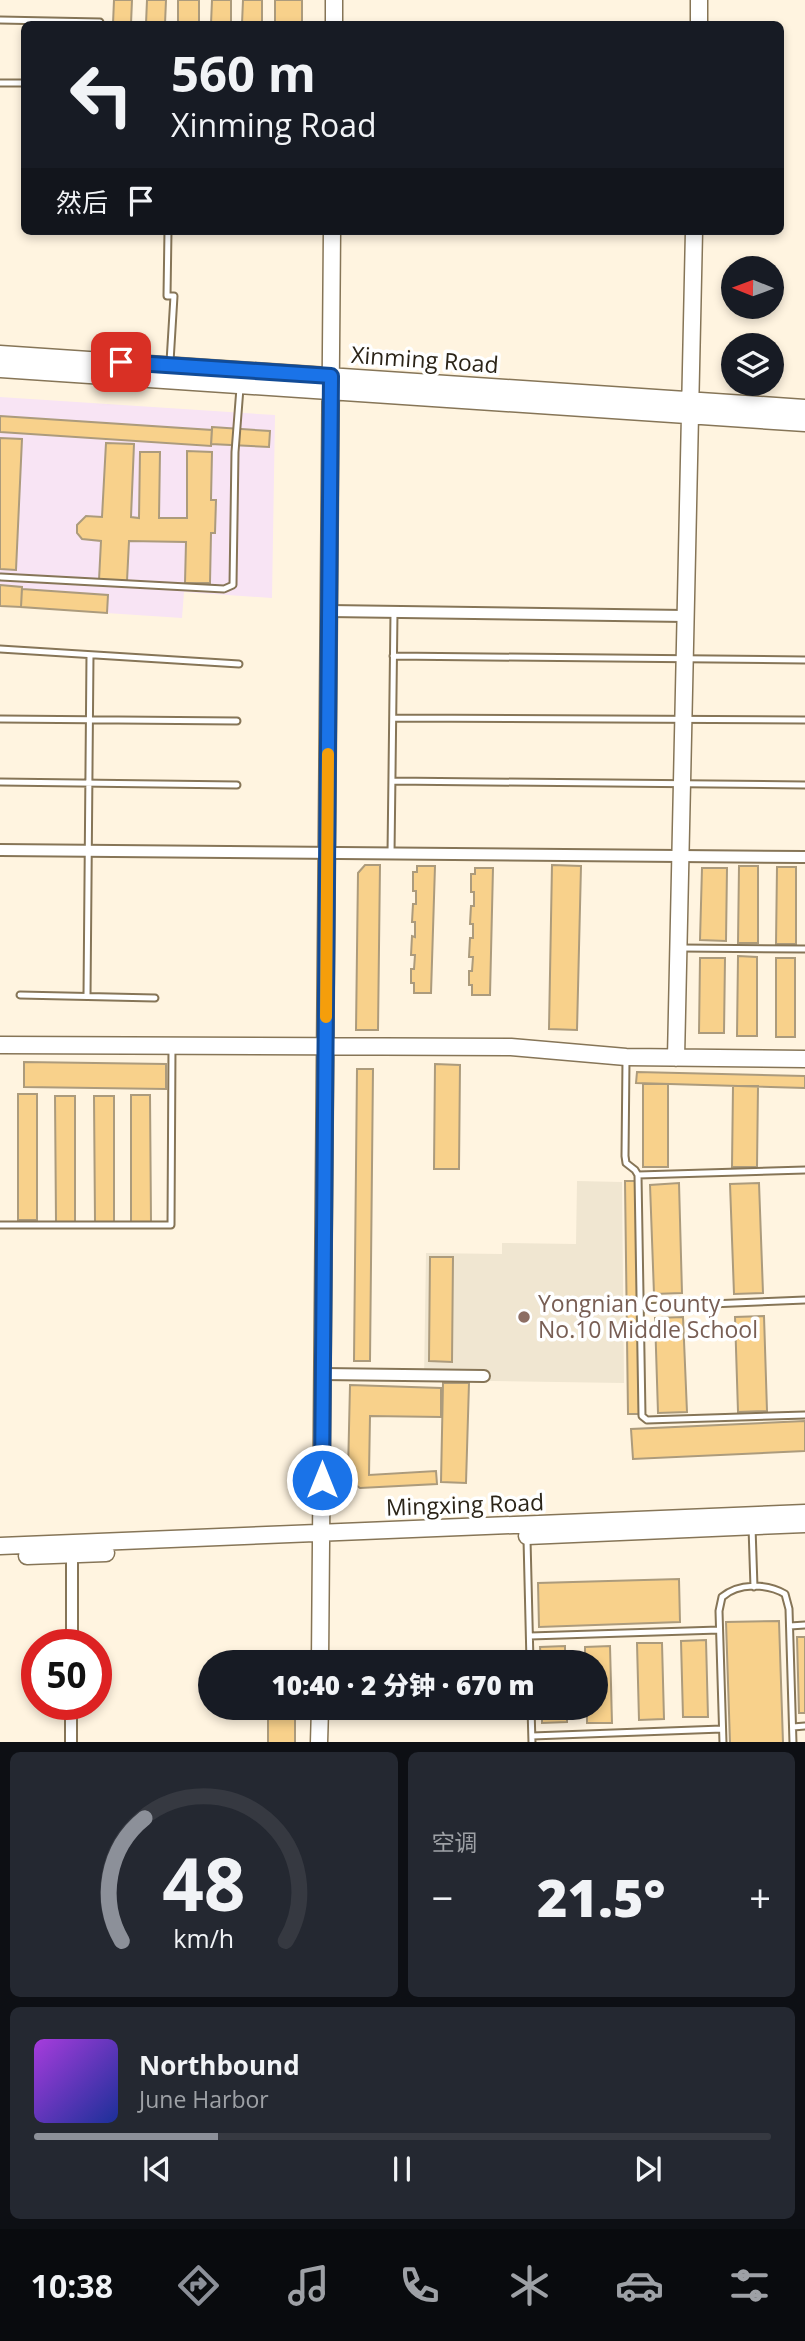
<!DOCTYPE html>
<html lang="zh">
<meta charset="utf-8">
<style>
body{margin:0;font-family:"Open Sans","Noto Sans SC",sans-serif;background:#242831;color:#f1f3f6;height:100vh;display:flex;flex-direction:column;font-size:26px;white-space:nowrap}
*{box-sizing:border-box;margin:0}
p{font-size:23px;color:#9ea1a6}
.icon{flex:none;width:38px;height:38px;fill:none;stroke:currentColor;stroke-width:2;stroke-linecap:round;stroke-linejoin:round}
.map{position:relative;height:1742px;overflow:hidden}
.sheet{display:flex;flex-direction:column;gap:10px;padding:10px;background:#0d0f14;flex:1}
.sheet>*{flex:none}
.top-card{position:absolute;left:21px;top:21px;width:763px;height:214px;border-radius:10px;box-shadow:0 4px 10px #0003;background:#171b24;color:#f1f3f6;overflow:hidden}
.needle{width:46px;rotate:271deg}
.tools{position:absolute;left:721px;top:256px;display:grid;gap:14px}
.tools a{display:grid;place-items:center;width:63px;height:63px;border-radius:50%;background:#171b24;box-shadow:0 4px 10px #0003;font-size:35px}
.speed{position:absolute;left:21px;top:1629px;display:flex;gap:14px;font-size:35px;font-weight:700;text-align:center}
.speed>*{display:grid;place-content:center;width:91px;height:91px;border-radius:50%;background:#171b24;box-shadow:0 4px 10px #0003;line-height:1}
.speed .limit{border:10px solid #d22;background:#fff;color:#111}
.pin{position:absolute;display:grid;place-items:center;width:60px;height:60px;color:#fff;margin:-30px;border-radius:14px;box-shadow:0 4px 10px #0006}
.me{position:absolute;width:77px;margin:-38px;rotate:0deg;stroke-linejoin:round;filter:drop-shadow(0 0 5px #0008)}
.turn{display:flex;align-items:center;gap:24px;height:147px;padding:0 35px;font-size:32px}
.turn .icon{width:91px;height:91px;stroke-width:2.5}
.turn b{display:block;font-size:49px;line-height:60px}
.then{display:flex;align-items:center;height:66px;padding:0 35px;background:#0003;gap:14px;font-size:26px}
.big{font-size:52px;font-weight:800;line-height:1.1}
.sheet .widget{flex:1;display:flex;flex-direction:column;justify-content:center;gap:10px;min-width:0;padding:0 24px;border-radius:10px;background:#242831}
.sheet .dial{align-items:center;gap:0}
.dial svg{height:182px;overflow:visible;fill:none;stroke:#363941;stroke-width:7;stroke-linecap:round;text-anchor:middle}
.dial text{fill:#f1f3f6;stroke:none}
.song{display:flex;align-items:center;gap:21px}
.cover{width:84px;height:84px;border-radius:10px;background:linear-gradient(135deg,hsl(280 70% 55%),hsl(230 70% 35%))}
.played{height:7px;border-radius:4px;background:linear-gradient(90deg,#8c9099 25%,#363941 25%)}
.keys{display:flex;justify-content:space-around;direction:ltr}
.heat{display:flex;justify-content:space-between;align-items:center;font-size:38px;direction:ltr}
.sheet .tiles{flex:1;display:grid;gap:10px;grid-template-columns:1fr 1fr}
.widget:last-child{grid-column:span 2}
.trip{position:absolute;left:198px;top:1650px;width:410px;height:70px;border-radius:35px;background:#171b24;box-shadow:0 4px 10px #0003;font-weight:800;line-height:70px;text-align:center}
.tabs{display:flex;height:112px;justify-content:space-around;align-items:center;background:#090b0e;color:#9ea1a6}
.tabs .icon{width:49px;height:49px}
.tabs .current{color:#8c9099}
.tabs b{font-size:32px;color:#f1f3f6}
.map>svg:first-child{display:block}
</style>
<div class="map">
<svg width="805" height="1743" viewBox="0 0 805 1743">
<rect width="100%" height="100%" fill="#fff4e0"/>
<path fill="#f0e6d1" d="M 577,1181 L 622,1182 L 624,1383 L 424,1380 L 426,1253 L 502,1254 L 502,1243 L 576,1244 Z"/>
<path fill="#f8e4f4" d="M 0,397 L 275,415 L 272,598 L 184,592 L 182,618 L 0,606 Z"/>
<path fill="#f8d18b" stroke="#ac9b7c" stroke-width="2" d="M 114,0 L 132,0 L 131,24 L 113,24 Z
M 147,0 L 166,0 L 165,24 L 146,24 Z
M 178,0 L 199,0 L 199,24 L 178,24 Z
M 212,0 L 231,0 L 231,24 L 211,24 Z
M 243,0 L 262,0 L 262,24 L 242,24 Z
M 275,0 L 302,0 L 302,24 L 275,24 Z
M 0,416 L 212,430 L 211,446 L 0,432 Z
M 212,427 L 270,431 L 269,447 L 211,444 Z
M 0,438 L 22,439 L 16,570 L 0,569 Z
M 106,443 L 134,444 L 131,517 L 139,518 L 140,452 L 160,452 L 159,518 L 187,518 L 187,451 L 212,452 L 211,500 L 216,500 L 215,533 L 211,533 L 210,583 L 185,583 L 186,542 L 129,541 L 127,581 L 99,580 L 101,541 L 82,539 L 77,533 L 77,525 L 86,516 L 102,517 Z
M 0,585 L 22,587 L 21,607 L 0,606 Z
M 22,589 L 108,595 L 107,613 L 21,607 Z
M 365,865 L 380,865 L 378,1030 L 356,1030 L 358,873 Z
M 552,865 L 581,866 L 577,1030 L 549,1029 Z
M 417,866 L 435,866 L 431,993 L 414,993 L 414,983 L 411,983 L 411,969 L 414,969 L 415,955 L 411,955 L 412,936 L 415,937 L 415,922 L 412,922 L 413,904 L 416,904 L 416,891 L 413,891 L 413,872 L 417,872 Z
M 739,866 L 758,866 L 758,943 L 738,943 Z
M 777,867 L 796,867 L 796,944 L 776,944 Z
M 475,868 L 493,868 L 490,995 L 472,995 L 472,985 L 469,985 L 469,971 L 472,971 L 473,957 L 469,957 L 470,938 L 473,938 L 473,924 L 470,924 L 471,906 L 474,906 L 474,892 L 471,892 L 471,874 L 475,874 Z
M 702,868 L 727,868 L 726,941 L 700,940 Z
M 738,956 L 757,957 L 757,1036 L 737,1036 Z
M 700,958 L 725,958 L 724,1033 L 699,1033 Z
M 776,958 L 795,958 L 795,1037 L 776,1037 Z
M 24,1062 L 166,1064 L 166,1089 L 24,1087 Z
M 435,1064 L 460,1065 L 459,1169 L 434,1169 Z
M 357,1069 L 373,1069 L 370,1361 L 354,1361 Z
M 637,1072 L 805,1076 L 805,1088 L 636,1083 Z
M 643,1084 L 668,1084 L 668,1167 L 643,1167 Z
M 733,1086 L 758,1086 L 757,1167 L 732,1167 Z
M 18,1094 L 37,1094 L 37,1220 L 18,1220 Z
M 131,1095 L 150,1095 L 151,1222 L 131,1222 Z
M 55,1096 L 75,1096 L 75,1222 L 56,1222 Z
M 94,1096 L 114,1096 L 114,1222 L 95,1222 Z
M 625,1181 L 637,1181 L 639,1414 L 628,1414 Z
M 679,1183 L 682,1293 L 654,1294 L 650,1185 Z
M 759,1183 L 763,1293 L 734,1294 L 730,1184 Z
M 430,1257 L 453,1257 L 452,1362 L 429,1361 Z
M 764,1316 L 767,1411 L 738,1412 L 735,1317 Z
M 683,1317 L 687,1412 L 658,1413 L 655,1318 Z
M 443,1383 L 469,1383 L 466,1483 L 441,1482 Z
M 350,1385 L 441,1388 L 441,1417 L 370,1416 L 369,1475 L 436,1471 L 437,1484 L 360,1488 L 353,1483 L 348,1472 Z
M 805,1421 L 805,1451 L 633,1459 L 631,1429 Z
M 679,1579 L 680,1622 L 539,1627 L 538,1583 Z
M 779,1621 L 783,1743 L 730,1743 L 726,1622 Z
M 797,1637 L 805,1637 L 805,1713 L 799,1713 Z
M 706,1640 L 708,1717 L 683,1717 L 681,1641 Z
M 637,1643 L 662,1643 L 664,1719 L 639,1720 Z
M 565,1646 L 565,1662 L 541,1662 L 540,1647 Z
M 610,1646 L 612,1723 L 587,1723 L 587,1708 L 595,1708 L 595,1662 L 585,1662 L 585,1647 Z
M 268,1653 L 295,1653 L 295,1662 L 268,1662 Z
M 268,1708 L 295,1708 L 295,1743 L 268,1743 Z
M 542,1708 L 567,1708 L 567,1722 L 542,1723 Z"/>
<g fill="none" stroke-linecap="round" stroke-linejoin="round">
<defs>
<path id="lane" d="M 0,20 L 100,22
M 0,83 L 24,83
M 168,231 L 167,296 L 174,296 L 170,362
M 1,577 L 224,589 L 233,585 L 235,452 L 240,388
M 0,649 L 239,664
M 393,656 L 805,660
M 393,718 L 805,720
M 0,719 L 237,721
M 392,781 L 805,785
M 0,782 L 237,785
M 391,854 L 394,613
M 681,948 L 805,949
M 20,995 L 155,998
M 87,996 L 90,655
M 626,1060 L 625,1156 L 626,1163 L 635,1170 L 638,1175 L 642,1416 L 647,1420 L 805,1415
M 638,1175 L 805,1170
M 0,1225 L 171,1225 L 172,1047
M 640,1307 L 805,1300
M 752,1527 L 754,1587
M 527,1539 L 530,1662
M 790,1626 L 805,1625
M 530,1636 L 719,1630
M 531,1708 L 532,1743
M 793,1727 L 805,1726
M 532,1736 L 722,1729
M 723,1743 L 719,1611 L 722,1597 C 738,1583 767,1583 785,1594 L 789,1609 L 793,1743"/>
<path id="street" d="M 329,611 L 685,616
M 0,850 L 805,857
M 323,1374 L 484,1376
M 72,1645 L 72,1554
M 71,1743 L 71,1704"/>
<path id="secondary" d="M 334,24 L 334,0
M 699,24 L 699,0
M 0,354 L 805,408
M 0,369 L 805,423
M 0,1045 L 511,1047 L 626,1057 L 805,1059
M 676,1058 L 694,231
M 527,1536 L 805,1524
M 0,1546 L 805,1513
M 27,1556 L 106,1553
M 320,1662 L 332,231
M 319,1743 L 320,1708"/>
</defs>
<use href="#lane" stroke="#867557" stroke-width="9"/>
<use href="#street" stroke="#867557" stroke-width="14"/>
<use href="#secondary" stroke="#867557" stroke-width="19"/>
<use href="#lane" stroke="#fff" stroke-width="5"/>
<use href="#street" stroke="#fff" stroke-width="10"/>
<use href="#secondary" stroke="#fff" stroke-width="16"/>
</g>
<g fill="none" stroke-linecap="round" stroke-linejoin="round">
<defs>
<path id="route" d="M 121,362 L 331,376 L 322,1480"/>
</defs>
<use href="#route" stroke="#114b97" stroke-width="18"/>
<use href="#route" stroke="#1a73e8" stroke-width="12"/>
<path stroke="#f59e0b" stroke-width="12" d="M 326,1017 L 328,754"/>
</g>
<circle fill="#8d6e63" stroke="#fff" stroke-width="2.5" cx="524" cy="1317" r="7"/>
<g text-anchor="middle" stroke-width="7" stroke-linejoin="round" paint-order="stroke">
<g font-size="23" fill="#2b2418" stroke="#fff">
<text transform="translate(425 360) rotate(4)" y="8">Xinming Road</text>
<text transform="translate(465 1505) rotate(-2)" y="8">Mingxing Road</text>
</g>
<g font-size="23" fill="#785e54" stroke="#fff" text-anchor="start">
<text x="538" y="1312">Yongnian County<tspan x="538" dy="26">No.10 Middle School</tspan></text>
</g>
</g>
</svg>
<div class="tools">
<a><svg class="needle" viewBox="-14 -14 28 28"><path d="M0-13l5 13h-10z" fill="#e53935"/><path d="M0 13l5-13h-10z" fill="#9ea1a6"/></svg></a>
<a><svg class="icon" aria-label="layers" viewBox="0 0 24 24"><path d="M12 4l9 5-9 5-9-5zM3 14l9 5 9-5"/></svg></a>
</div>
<div class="speed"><div class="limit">50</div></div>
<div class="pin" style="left:121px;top:362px;background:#d93025"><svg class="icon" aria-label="arrive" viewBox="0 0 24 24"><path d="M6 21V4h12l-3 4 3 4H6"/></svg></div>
<svg class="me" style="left:322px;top:1480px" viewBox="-20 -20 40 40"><circle r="17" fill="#1a73e8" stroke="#fff" stroke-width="3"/><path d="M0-11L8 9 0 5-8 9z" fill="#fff"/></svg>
<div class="trip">10:40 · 2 分钟 · 670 m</div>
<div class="top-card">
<div class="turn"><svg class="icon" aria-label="left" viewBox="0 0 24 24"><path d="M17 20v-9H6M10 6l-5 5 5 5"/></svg><div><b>560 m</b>Xinming Road</div></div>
<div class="then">然后<svg class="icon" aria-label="arrive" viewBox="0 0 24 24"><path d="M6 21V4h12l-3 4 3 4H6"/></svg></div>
</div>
</div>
<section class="sheet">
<div class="tiles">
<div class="widget dial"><svg viewBox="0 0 100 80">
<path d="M14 69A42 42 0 1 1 86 69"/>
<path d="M14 69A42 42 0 0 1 24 15" stroke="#8c9099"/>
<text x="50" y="56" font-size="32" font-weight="700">48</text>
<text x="50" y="72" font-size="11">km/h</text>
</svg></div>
<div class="widget"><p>空调</p>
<div class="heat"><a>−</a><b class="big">21.5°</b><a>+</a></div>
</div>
<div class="widget">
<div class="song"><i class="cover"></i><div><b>Northbound</b><p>June Harbor</p></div></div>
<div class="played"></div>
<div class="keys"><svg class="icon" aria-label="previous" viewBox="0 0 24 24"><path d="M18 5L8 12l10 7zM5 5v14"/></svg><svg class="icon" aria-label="pause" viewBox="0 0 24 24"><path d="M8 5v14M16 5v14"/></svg><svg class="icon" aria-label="next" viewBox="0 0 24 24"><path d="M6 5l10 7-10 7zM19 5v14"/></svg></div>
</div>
</div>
</section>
<nav class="tabs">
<b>10:38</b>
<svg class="icon current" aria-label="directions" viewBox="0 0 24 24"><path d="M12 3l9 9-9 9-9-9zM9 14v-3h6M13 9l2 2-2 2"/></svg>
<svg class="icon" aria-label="music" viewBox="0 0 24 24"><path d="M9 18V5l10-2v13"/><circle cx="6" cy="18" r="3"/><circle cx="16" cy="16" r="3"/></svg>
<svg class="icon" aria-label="phone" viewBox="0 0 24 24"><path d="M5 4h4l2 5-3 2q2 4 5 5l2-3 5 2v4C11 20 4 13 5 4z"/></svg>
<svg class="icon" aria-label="climate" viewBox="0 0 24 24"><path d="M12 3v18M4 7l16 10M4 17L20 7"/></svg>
<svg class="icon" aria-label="car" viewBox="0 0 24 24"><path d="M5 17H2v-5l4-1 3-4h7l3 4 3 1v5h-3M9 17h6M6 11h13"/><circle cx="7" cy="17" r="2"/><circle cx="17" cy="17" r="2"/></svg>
<svg class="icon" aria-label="filters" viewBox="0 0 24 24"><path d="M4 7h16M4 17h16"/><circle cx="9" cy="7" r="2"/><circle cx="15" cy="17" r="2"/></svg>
</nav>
